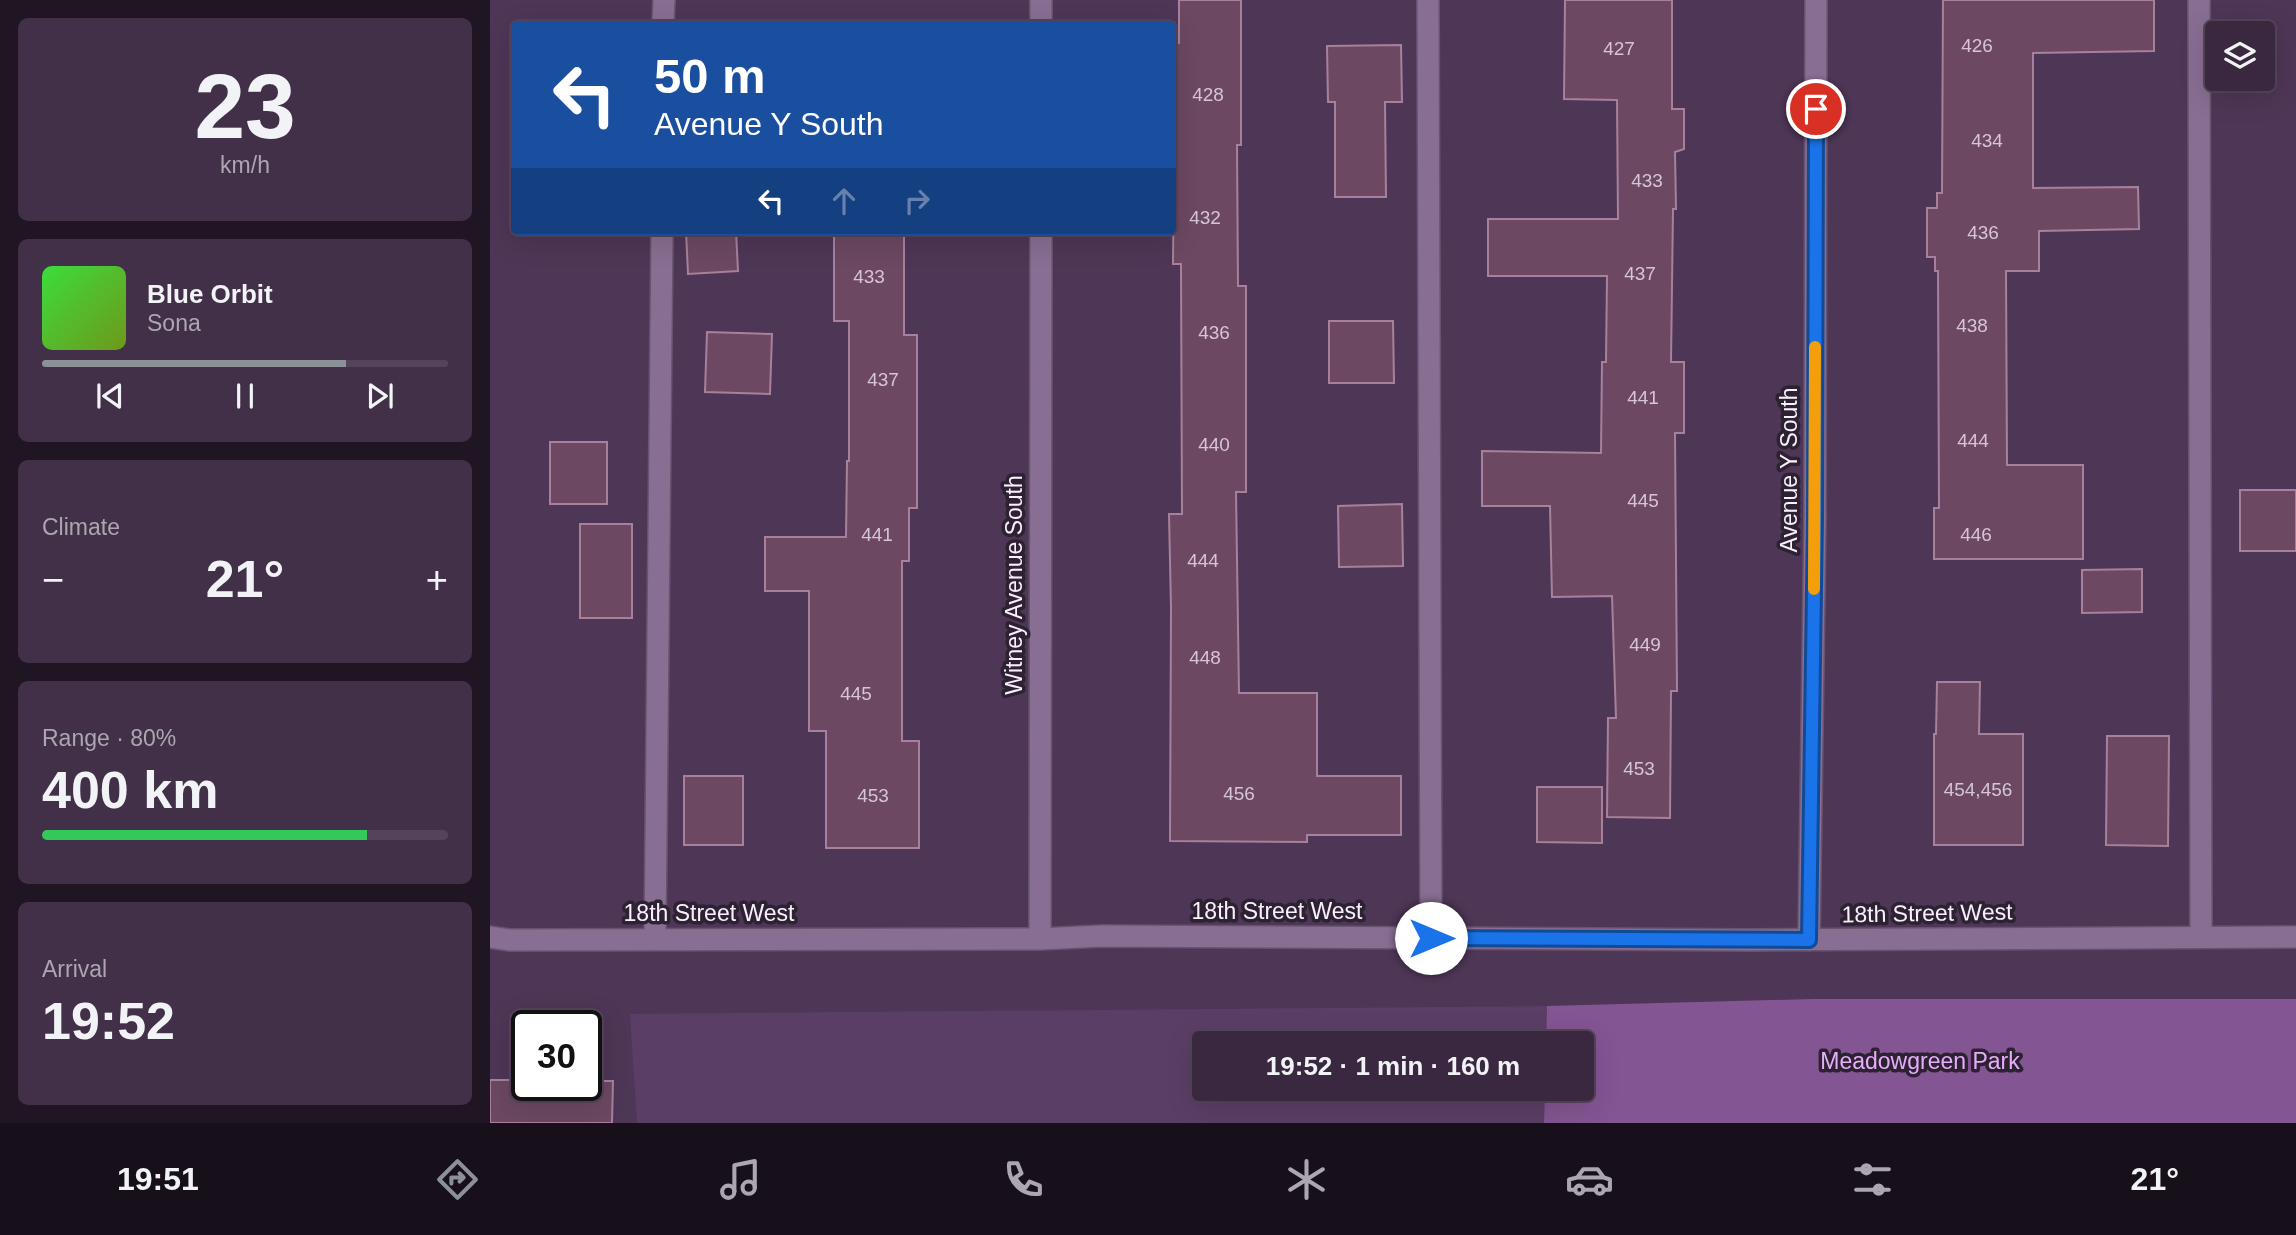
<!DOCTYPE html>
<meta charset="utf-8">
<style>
body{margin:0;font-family:Arial,sans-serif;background:#413047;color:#f1f3f6;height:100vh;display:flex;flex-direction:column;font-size:26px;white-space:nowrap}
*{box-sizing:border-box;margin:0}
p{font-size:23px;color:#aba6b1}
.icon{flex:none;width:38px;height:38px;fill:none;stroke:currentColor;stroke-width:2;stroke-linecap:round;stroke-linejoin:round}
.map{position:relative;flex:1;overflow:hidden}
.sheet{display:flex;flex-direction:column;gap:18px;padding:18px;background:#201623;width:490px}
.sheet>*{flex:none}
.guide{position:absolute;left:21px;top:21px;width:665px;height:214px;border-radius:7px;box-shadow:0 7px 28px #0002,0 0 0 2px #544459;background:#1a4fa0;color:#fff;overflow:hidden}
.fabs{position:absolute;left:1715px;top:21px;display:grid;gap:14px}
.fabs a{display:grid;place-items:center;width:70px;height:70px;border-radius:7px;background:#3a2840;box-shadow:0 7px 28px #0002,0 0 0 2px #544459;font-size:35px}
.speed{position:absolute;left:21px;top:1010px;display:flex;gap:14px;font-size:35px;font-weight:700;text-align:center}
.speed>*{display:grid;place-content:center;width:91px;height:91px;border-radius:50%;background:#3a2840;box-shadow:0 7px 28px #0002,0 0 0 2px #544459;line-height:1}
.speed .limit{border:4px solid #111;border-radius:10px;background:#fff;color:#111}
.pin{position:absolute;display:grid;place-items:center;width:60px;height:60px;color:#fff;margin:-30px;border:4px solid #fff;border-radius:50%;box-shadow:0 2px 7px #0007}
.me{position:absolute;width:77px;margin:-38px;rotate:90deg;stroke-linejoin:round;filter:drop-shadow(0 0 5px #0008)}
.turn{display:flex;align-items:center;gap:24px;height:147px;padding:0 28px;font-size:32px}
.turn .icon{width:91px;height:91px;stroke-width:2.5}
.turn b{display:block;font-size:49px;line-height:60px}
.lanes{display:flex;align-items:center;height:66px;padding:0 28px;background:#0003;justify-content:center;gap:35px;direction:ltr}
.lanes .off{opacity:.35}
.big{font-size:52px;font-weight:700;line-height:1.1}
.sheet .card{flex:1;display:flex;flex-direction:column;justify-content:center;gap:10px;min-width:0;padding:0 24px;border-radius:10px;background:#413047}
.sheet .dial{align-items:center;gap:0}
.dial b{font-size:91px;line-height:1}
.song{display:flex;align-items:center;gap:21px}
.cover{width:84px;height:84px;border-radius:10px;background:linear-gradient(135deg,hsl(120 70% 55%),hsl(80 70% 35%))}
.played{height:7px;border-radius:4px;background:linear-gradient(90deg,#8c9099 75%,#544459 75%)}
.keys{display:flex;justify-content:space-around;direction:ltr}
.heat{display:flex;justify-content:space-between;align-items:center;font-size:38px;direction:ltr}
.charge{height:10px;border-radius:5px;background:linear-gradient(90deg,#34c759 80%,#544459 0)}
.trip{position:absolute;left:702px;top:1031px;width:402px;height:70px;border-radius:7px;background:#3a2840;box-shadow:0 7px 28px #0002,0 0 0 2px #544459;font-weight:700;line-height:70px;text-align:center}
.dock{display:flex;height:112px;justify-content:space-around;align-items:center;background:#17101a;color:#aba6b1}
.dock .icon{width:49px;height:49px}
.dock .active{color:#8c9099}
.dock b{font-size:32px;color:#f1f3f6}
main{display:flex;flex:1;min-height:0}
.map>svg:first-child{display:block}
</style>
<main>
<section class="sheet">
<div class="card dial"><b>23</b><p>km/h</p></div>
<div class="card">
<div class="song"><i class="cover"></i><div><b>Blue Orbit</b><p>Sona</p></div></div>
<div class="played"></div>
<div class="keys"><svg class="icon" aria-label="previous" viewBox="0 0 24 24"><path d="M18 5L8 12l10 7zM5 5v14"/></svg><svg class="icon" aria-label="pause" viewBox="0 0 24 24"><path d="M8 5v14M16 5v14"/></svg><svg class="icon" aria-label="next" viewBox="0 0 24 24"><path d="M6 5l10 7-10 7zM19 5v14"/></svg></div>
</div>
<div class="card"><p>Climate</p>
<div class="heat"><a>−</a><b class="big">21°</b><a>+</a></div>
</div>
<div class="card"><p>Range · 80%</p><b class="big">400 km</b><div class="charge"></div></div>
<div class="card"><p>Arrival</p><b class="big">19:52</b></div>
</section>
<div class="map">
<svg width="1806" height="1123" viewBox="0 0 1806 1123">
<rect width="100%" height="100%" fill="#4e3656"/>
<path fill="#5b3e65" d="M 1057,1006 L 1056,1043 L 714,1043 L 714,1088 L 1055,1089 L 1054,1123 L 147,1123 L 140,1014 Z"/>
<path fill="#835592" d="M 1323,999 L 1806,999 L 1806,1123 L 1054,1123 L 1055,1089 L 1092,1088 L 1092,1043 L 1056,1043 L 1057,1006 Z"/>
<path fill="#6c4862" stroke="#a8809c" stroke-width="2" d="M 689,0 L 751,0 L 751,145 L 747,145 L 748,286 L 756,286 L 756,492 L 746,492 L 749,693 L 827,693 L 827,776 L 911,776 L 911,835 L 817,835 L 817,842 L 680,841 L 681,608 L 679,514 L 692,514 L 691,264 L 683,264 L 685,43 L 689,43 Z
M 1075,0 L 1182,0 L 1182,109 L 1194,109 L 1194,149 L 1185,152 L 1186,209 L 1183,209 L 1181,362 L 1194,362 L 1194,433 L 1185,433 L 1187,691 L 1181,691 L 1180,818 L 1117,817 L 1118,718 L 1126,718 L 1122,596 L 1062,597 L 1060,506 L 992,506 L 992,451 L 1111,453 L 1112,362 L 1116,362 L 1117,276 L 998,276 L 998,219 L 1128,219 L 1127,100 L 1074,99 Z
M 1453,0 L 1664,0 L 1664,51 L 1543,53 L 1543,188 L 1648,187 L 1649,229 L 1549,231 L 1549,271 L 1516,271 L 1517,465 L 1593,465 L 1593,559 L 1444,559 L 1444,508 L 1449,508 L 1448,271 L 1445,271 L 1445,257 L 1437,257 L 1437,208 L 1447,208 L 1447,193 L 1452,193 Z
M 911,45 L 912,102 L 895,102 L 896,197 L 845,197 L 845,102 L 838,102 L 837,46 Z
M 196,231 L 246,231 L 248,271 L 198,274 Z
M 344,231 L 414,231 L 414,335 L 427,335 L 427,508 L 419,508 L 419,561 L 412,561 L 412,741 L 429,741 L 429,848 L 336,848 L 336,731 L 319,731 L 319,591 L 275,591 L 275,537 L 356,537 L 357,461 L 359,461 L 359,321 L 344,321 Z
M 839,321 L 903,321 L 904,383 L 839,383 Z
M 217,332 L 282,334 L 280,394 L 215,392 Z
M 60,442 L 117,442 L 117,504 L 60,504 Z
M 1750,490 L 1806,490 L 1806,551 L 1750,551 Z
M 912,504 L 913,566 L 849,567 L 848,506 Z
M 90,524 L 142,524 L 142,618 L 90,618 Z
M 1652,569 L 1652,612 L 1592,613 L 1592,570 Z
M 1447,682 L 1490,682 L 1489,734 L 1533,734 L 1533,845 L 1444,845 L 1444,734 L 1446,734 Z
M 1617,736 L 1679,736 L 1678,846 L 1616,845 Z
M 194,776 L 253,776 L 253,845 L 194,845 Z
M 1047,787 L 1112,787 L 1112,843 L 1047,842 Z
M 0,1080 L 37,1080 L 37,1085 L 96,1085 L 96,1081 L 123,1081 L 122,1123 L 0,1123 Z"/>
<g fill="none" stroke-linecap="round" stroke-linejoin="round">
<defs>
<path id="service" d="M 938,0 L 941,938
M 1709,0 L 1711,937
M 173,24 L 174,0
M 165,939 L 172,231"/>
<path id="minor" d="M 551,24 L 551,0
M 0,937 L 19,940 L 550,939 L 612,936 L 1259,940 L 1806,937
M 550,939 L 551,231
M 1319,940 L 1325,519 L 1326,0"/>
</defs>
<use href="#service" stroke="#67536e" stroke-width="24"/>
<use href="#minor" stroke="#67536e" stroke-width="24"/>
<use href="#service" stroke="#886e92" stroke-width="21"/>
<use href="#minor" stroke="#886e92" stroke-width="21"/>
</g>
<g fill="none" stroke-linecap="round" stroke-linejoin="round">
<defs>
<path id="route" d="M 941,938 L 1319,940 L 1325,519 L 1326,109"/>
</defs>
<use href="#route" stroke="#114b97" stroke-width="18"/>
<use href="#route" stroke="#1a73e8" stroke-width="12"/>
<path stroke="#f59e0b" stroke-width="12" d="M 1324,589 L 1325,347"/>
</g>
<g text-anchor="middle" stroke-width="7" stroke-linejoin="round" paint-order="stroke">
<g font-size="19" fill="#d6c4d8">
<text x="1487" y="52">426</text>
<text x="1129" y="55">427</text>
<text x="718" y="101">428</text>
<text x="1497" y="147">434</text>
<text x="1157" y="187">433</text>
<text x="715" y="224">432</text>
<text x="1493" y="239">436</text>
<text x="1150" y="280">437</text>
<text x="379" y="283">433</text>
<text x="1482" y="332">438</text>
<text x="724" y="339">436</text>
<text x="393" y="386">437</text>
<text x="1153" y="404">441</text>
<text x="1483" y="447">444</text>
<text x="724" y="451">440</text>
<text x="1153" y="507">445</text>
<text x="387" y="541">441</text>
<text x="1486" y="541">446</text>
<text x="713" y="567">444</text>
<text x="1155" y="651">449</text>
<text x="715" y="664">448</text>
<text x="366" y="700">445</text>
<text x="1149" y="775">453</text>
<text x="1488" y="796">454,456</text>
<text x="749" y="800">456</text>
<text x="383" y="802">453</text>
</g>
<g font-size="23" fill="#faeeff" stroke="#2d2231">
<text transform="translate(1299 470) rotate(-90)" y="8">Avenue Y South</text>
<text transform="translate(524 585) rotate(-90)" y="8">Witney Avenue South</text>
<text x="787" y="919">18th Street West</text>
<text x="219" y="921">18th Street West</text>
<text transform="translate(1437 913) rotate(-1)" y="8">18th Street West</text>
</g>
<g font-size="23" fill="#e7adfb" stroke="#2d2231">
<text x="1430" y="1069">Meadowgreen Park</text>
</g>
</g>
</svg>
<div class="fabs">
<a><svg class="icon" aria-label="layers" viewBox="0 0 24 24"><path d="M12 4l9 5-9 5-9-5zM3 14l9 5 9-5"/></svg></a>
</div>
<div class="speed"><div class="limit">30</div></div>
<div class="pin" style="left:1326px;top:109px;background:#d93025"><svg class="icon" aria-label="arrive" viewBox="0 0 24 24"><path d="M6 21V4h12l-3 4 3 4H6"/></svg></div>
<svg class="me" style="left:941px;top:938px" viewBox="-20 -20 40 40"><circle r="19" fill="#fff"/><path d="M0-13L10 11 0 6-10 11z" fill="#1a73e8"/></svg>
<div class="trip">19:52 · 1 min · 160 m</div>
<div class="guide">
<div class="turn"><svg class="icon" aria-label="left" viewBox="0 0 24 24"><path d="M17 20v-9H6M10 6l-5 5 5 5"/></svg><div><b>50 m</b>Avenue Y South</div></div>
<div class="lanes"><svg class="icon" aria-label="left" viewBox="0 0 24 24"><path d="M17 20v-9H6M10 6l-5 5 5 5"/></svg><svg class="icon off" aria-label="ahead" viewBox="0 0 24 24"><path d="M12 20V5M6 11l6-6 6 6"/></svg><svg class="icon off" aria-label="right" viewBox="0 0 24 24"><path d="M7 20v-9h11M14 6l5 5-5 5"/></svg></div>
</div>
</div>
</main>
<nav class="dock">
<b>19:51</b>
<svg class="icon active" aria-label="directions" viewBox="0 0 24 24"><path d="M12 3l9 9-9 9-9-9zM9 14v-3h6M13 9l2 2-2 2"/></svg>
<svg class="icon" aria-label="music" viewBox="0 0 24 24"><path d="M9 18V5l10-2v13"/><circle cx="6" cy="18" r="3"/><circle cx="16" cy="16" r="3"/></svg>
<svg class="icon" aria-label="phone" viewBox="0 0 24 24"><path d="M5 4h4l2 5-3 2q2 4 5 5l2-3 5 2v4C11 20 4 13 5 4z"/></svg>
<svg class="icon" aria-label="climate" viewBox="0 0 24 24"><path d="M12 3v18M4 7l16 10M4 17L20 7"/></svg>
<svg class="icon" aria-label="car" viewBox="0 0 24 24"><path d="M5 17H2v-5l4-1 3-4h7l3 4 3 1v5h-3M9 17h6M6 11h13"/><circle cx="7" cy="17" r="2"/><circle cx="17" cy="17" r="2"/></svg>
<svg class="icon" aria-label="filters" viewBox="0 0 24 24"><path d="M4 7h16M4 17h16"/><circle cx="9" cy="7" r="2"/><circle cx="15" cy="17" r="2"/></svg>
<b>21°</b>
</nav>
